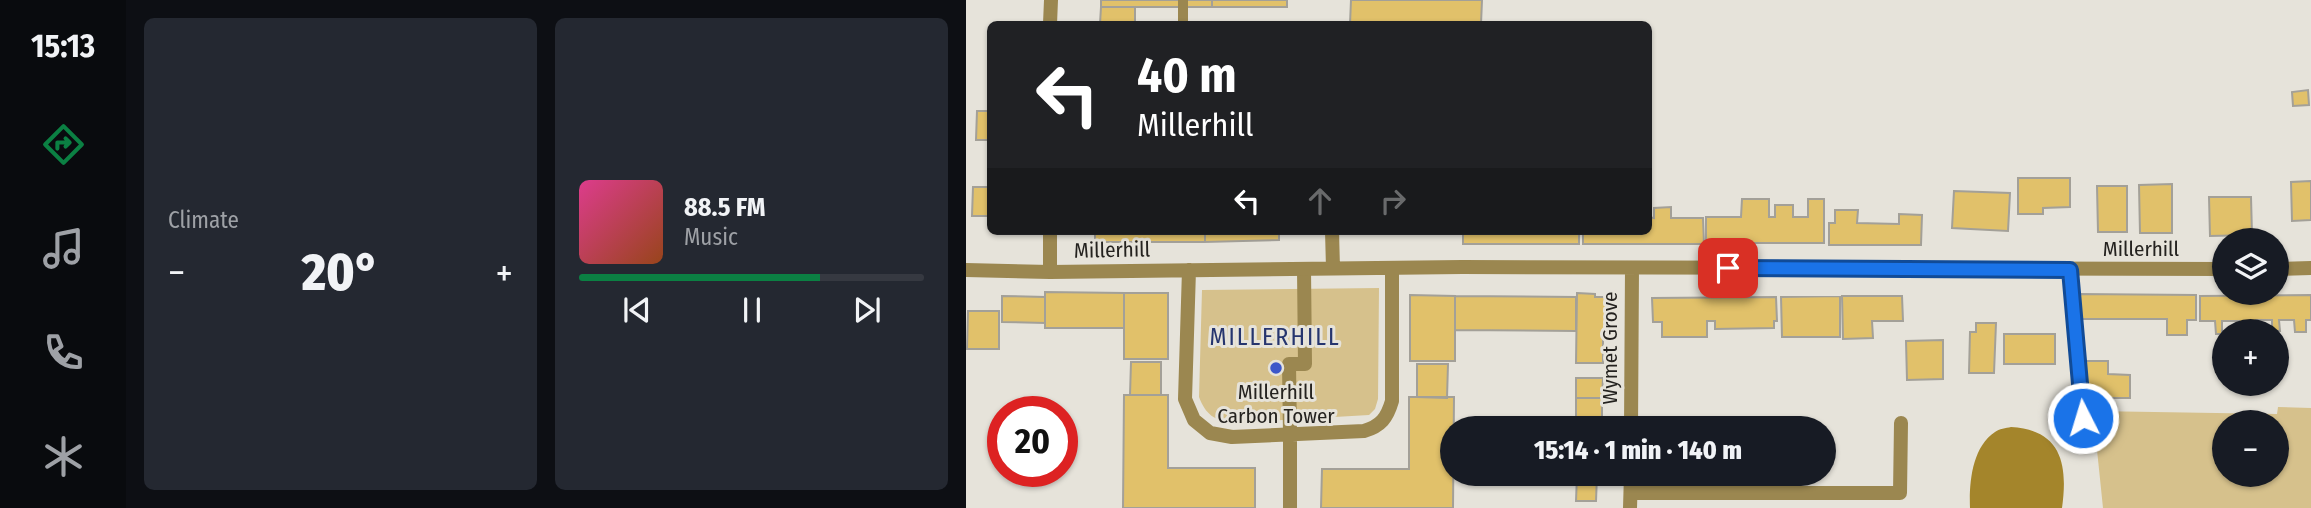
<!DOCTYPE html>
<meta charset="utf-8">
<style>
body{margin:0;font-family:"Fira Sans Condensed",sans-serif;background:#242831;color:#f1f3f6;height:100vh;display:flex;flex-direction:column;font-size:26px;white-space:nowrap}
*{box-sizing:border-box;margin:0}
p{font-size:23px;color:#9ea1a6}
.icon{flex:none;width:38px;height:38px;fill:none;stroke:currentColor;stroke-width:2;stroke-linecap:round;stroke-linejoin:round}
.map{position:relative;flex:1;overflow:hidden}
.sheet{display:flex;flex-direction:column;gap:18px;padding:18px;background:#0d0f14;width:840px}
.sheet>*{flex:none}
.hud{position:absolute;left:21px;top:21px;width:665px;height:214px;border-radius:10px;box-shadow:0 2px 5px #0004;background:#202124;color:#fff;overflow:hidden}
.tools{position:absolute;left:1246px;top:228px;display:grid;gap:14px}
.tools a{display:grid;place-items:center;width:77px;height:77px;border-radius:50%;background:#171b24;box-shadow:0 2px 5px #0004;font-size:35px}
.speed{position:absolute;left:21px;top:396px;display:flex;gap:14px;font-size:35px;font-weight:700;text-align:center}
.speed>*{display:grid;place-content:center;width:91px;height:91px;border-radius:50%;background:#171b24;box-shadow:0 2px 5px #0004;line-height:1}
.speed .limit{border:10px solid #d22;background:#fff;color:#111}
.pin{position:absolute;display:grid;place-items:center;width:60px;height:60px;color:#fff;margin:-30px;border-radius:14px;box-shadow:0 4px 10px #0006}
.me{position:absolute;width:77px;margin:-38px;rotate:355deg;stroke-linejoin:round;filter:drop-shadow(0 0 5px #0008)}
.turn{display:flex;align-items:center;gap:24px;height:147px;padding:0 35px;font-size:32px}
.turn .icon{width:91px;height:91px;stroke-width:2.5}
.turn b{display:block;font-size:49px;line-height:60px}
.lanes{display:flex;align-items:center;height:66px;padding:0 35px;background:#0003;justify-content:center;gap:35px;direction:ltr}
.lanes .off{opacity:.35}
.big{font-size:52px;font-weight:800;line-height:1.1}
.sheet .widget{flex:1;display:flex;flex-direction:column;justify-content:center;gap:10px;min-width:0;padding:0 24px;border-radius:10px;background:#242831}
.song{display:flex;align-items:center;gap:21px}
.cover{width:84px;height:84px;border-radius:10px;background:linear-gradient(135deg,hsl(330 70% 55%),hsl(20 70% 35%))}
.played{height:7px;border-radius:4px;background:linear-gradient(90deg,#0b8043 70%,#363941 70%)}
.keys{display:flex;justify-content:space-around;direction:ltr}
.heat{display:flex;justify-content:space-between;align-items:center;font-size:38px;direction:ltr}
.sheet .tiles{flex:1;display:grid;gap:18px;grid-template-columns:repeat(2,1fr)}
.trip{position:absolute;left:474px;top:416px;width:396px;height:70px;border-radius:35px;background:#171b24;box-shadow:0 2px 5px #0004;font-weight:800;line-height:70px;text-align:center}
main{display:flex;flex:1;min-height:0}
.dock{display:flex;flex-direction:column;width:126px;justify-content:space-around;align-items:center;background:#090b0e;color:#9ea1a6}
.dock .icon{width:49px;height:49px}
.dock .active{color:#0b8043}
.dock b{font-size:32px;color:#f1f3f6}
.map>svg:first-child{display:block}
</style>
<main>
<nav class="dock">
<b>15:13</b>
<svg class="icon active" aria-label="directions" viewBox="0 0 24 24"><path d="M12 3l9 9-9 9-9-9zM9 14v-3h6M13 9l2 2-2 2"/></svg>
<svg class="icon" aria-label="music" viewBox="0 0 24 24"><path d="M9 18V5l10-2v13"/><circle cx="6" cy="18" r="3"/><circle cx="16" cy="16" r="3"/></svg>
<svg class="icon" aria-label="phone" viewBox="0 0 24 24"><path d="M5 4h4l2 5-3 2q2 4 5 5l2-3 5 2v4C11 20 4 13 5 4z"/></svg>
<svg class="icon" aria-label="climate" viewBox="0 0 24 24"><path d="M12 3v18M4 7l16 10M4 17L20 7"/></svg>
</nav>
<section class="sheet">
<div class="tiles">
<div class="widget"><p>Climate</p>
<div class="heat"><a>−</a><b class="big">20°</b><a>+</a></div>
</div>
<div class="widget">
<div class="song"><i class="cover"></i><div><b>88.5 FM</b><p>Music</p></div></div>
<div class="played"></div>
<div class="keys"><svg class="icon" aria-label="previous" viewBox="0 0 24 24"><path d="M18 5L8 12l10 7zM5 5v14"/></svg><svg class="icon" aria-label="pause" viewBox="0 0 24 24"><path d="M8 5v14M16 5v14"/></svg><svg class="icon" aria-label="next" viewBox="0 0 24 24"><path d="M6 5l10 7-10 7zM19 5v14"/></svg></div>
</div>
</div>
</section>
<div class="map">
<svg width="1345" height="508" viewBox="0 0 1345 508">
<rect width="100%" height="100%" fill="#e6e3da"/>
<path fill="#d6c18c" fill-rule="evenodd" d="M 413,288 L 412,399 L 409,409 L 403,415 L 267,423 C 248,420 240,415 233,397 L 236,290 Z
M 1312,407 L 1345,408 L 1345,508 L 1137,508 L 1127,411 L 1311,414 ZM 1258,422 L 1311,422 L 1311,474 L 1258,474 Z"/>
<path fill="#a4852b" d="M 1045,427 C 1096,430 1102,465 1096,508 L 1004,508 C 1003,483 1006,447 1029,432 C 1033,429 1040,428 1045,427 Z"/>
<path fill="#e1c16a" stroke="#a3a098" stroke-width="2" d="M 135,0 L 246,0 L 246,7 L 135,7 Z
M 246,0 L 321,0 L 321,7 L 246,7 Z
M 385,0 L 516,0 L 515,24 L 384,24 Z
M 135,7 L 169,7 L 169,24 L 134,24 Z
M 1342,90 L 1343,105 L 1327,106 L 1326,92 Z
M 11,111 L 24,111 L 24,140 L 10,140 Z
M 1052,178 L 1104,178 L 1104,207 L 1077,208 L 1077,214 L 1052,214 Z
M 1345,181 L 1345,220 L 1326,221 L 1325,182 Z
M 1206,184 L 1206,233 L 1174,233 L 1173,185 Z
M 1131,186 L 1161,186 L 1161,232 L 1132,232 Z
M 7,187 L 24,187 L 24,216 L 6,216 Z
M 988,191 L 1044,193 L 1042,231 L 986,228 Z
M 1243,197 L 1285,197 L 1286,235 L 1244,236 Z
M 776,199 L 803,199 L 803,217 L 809,217 L 809,205 L 827,205 L 827,217 L 842,217 L 842,199 L 858,199 L 858,243 L 740,243 L 740,217 L 775,217 Z
M 705,207 L 705,218 L 737,218 L 738,244 L 617,244 L 617,231 L 682,231 L 682,217 L 688,218 L 688,208 Z
M 869,210 L 892,210 L 891,223 L 933,224 L 933,214 L 956,215 L 955,245 L 863,245 L 863,223 L 869,223 Z
M 129,231 L 239,231 L 239,242 L 129,242 Z
M 239,231 L 313,231 L 313,240 L 239,242 Z
M 497,231 L 613,231 L 613,244 L 497,244 Z
M 79,292 L 158,293 L 158,328 L 79,328 Z
M 158,293 L 202,293 L 202,359 L 158,359 Z
M 611,293 L 629,294 L 629,297 L 641,297 L 641,332 L 637,332 L 637,363 L 610,363 Z
M 1112,294 L 1230,295 L 1230,320 L 1221,320 L 1221,335 L 1201,335 L 1201,319 L 1112,319 Z
M 444,295 L 489,296 L 489,361 L 444,361 Z
M 1345,295 L 1345,320 L 1340,320 L 1340,332 L 1329,332 L 1328,320 L 1313,320 L 1314,331 L 1306,331 L 1306,320 L 1290,320 L 1290,331 L 1273,331 L 1273,321 L 1256,321 L 1256,334 L 1250,334 L 1249,321 L 1234,321 L 1234,296 Z
M 36,296 L 79,297 L 79,323 L 36,322 Z
M 489,296 L 610,297 L 610,331 L 489,330 Z
M 874,296 L 874,337 L 816,337 L 815,297 Z
M 876,296 L 936,296 L 937,321 L 906,321 L 907,338 L 877,339 Z
M 810,297 L 811,321 L 808,321 L 808,328 L 749,329 L 749,321 L 741,321 L 741,337 L 696,337 L 696,322 L 687,322 L 686,298 Z
M 2,311 L 33,311 L 33,349 L 1,349 Z
M 1010,323 L 1030,323 L 1028,373 L 1003,373 L 1004,332 L 1010,332 Z
M 1038,334 L 1089,334 L 1089,364 L 1038,364 Z
M 977,340 L 977,379 L 941,380 L 940,341 Z
M 1120,361 L 1142,361 L 1142,374 L 1164,375 L 1164,398 L 1120,398 Z
M 165,362 L 195,362 L 195,395 L 164,395 Z
M 451,364 L 482,364 L 481,398 L 451,397 Z
M 610,378 L 637,378 L 636,398 L 610,398 Z
M 158,395 L 202,395 L 202,468 L 289,468 L 289,508 L 157,508 Z
M 443,397 L 488,397 L 487,508 L 355,508 L 356,469 L 443,469 Z
M 610,398 L 636,398 L 636,417 L 610,417 Z
M 611,425 L 637,425 L 637,429 L 611,429 Z
M 611,475 L 631,475 L 630,501 L 610,501 Z"/>
<g fill="none" stroke-linecap="round" stroke-linejoin="round">
<path stroke="#9b8750" stroke-width="10" d="M 217,0 L 217,24
M 1104,270 L 1117,418"/>
<path stroke="#9b8750" stroke-width="14" d="M 324,435 L 323,364 L 339,364 L 338,269"/>
<path stroke="#9b8750" stroke-width="14" d="M 84,24 L 85,0
M 84,231 L 84,272
M 366,231 L 367,268
M 1311,269 L 1345,268
M 0,270 L 84,272 L 496,267 L 1258,269
M 223,270 L 219,399 L 228,420 L 244,433 L 266,437 L 398,431 C 415,426 421,418 426,401 L 426,268
M 665,429 L 666,268
M 665,493 L 934,493 L 935,423
M 324,508 L 324,435
M 664,508 L 665,474"/>
</g>
<g fill="none" stroke-linecap="round" stroke-linejoin="round">
<defs>
<path id="route" d="M 762,268 L 1104,270 L 1117,418"/>
</defs>
<use href="#route" stroke="#114b97" stroke-width="18"/>
<use href="#route" stroke="#1a73e8" stroke-width="12"/>
</g>
<circle fill="#3d57c9" stroke="#e6e3da" stroke-width="2.5" cx="310" cy="368" r="7"/>
<g text-anchor="middle" stroke-width="6" stroke-linejoin="round" paint-order="stroke">
<g font-size="21" fill="#24221f" stroke="#e6e3da">
<text x="1175" y="256">Millerhill</text>
<text transform="translate(146 250) rotate(-1)" y="7">Millerhill</text>
<text transform="translate(644 348) rotate(-90)" y="7">Wymet Grove</text>
</g>
<g font-size="21" fill="#24221f" stroke="#e6e3da">
<text x="310" y="399">Millerhill<tspan x="310" dy="24">Carbon Tower</tspan></text>
</g>
<g font-size="24" letter-spacing="2" fill="#26356e" stroke="#e6e3da">
<text x="309" y="345">MILLERHILL</text>
</g>
</g>
</svg>
<div class="tools">
<a><svg class="icon" aria-label="layers" viewBox="0 0 24 24"><path d="M12 4l9 5-9 5-9-5zM3 14l9 5 9-5"/></svg></a>
<a>+</a>
<a>−</a>
</div>
<div class="speed"><div class="limit">20</div></div>
<div class="pin" style="left:762px;top:268px;background:#d93025"><svg class="icon" aria-label="arrive" viewBox="0 0 24 24"><path d="M6 21V4h12l-3 4 3 4H6"/></svg></div>
<svg class="me" style="left:1117px;top:418px" viewBox="-20 -20 40 40"><circle r="17" fill="#1a73e8" stroke="#fff" stroke-width="3"/><path d="M0-11L8 9 0 5-8 9z" fill="#fff"/></svg>
<div class="trip">15:14 · 1 min · 140 m</div>
<div class="hud">
<div class="turn"><svg class="icon" aria-label="left" viewBox="0 0 24 24"><path d="M17 20v-9H6M10 6l-5 5 5 5"/></svg><div><b>40 m</b>Millerhill</div></div>
<div class="lanes"><svg class="icon" aria-label="left" viewBox="0 0 24 24"><path d="M17 20v-9H6M10 6l-5 5 5 5"/></svg><svg class="icon off" aria-label="ahead" viewBox="0 0 24 24"><path d="M12 20V5M6 11l6-6 6 6"/></svg><svg class="icon off" aria-label="right" viewBox="0 0 24 24"><path d="M7 20v-9h11M14 6l5 5-5 5"/></svg></div>
</div>
</div>
</main>
